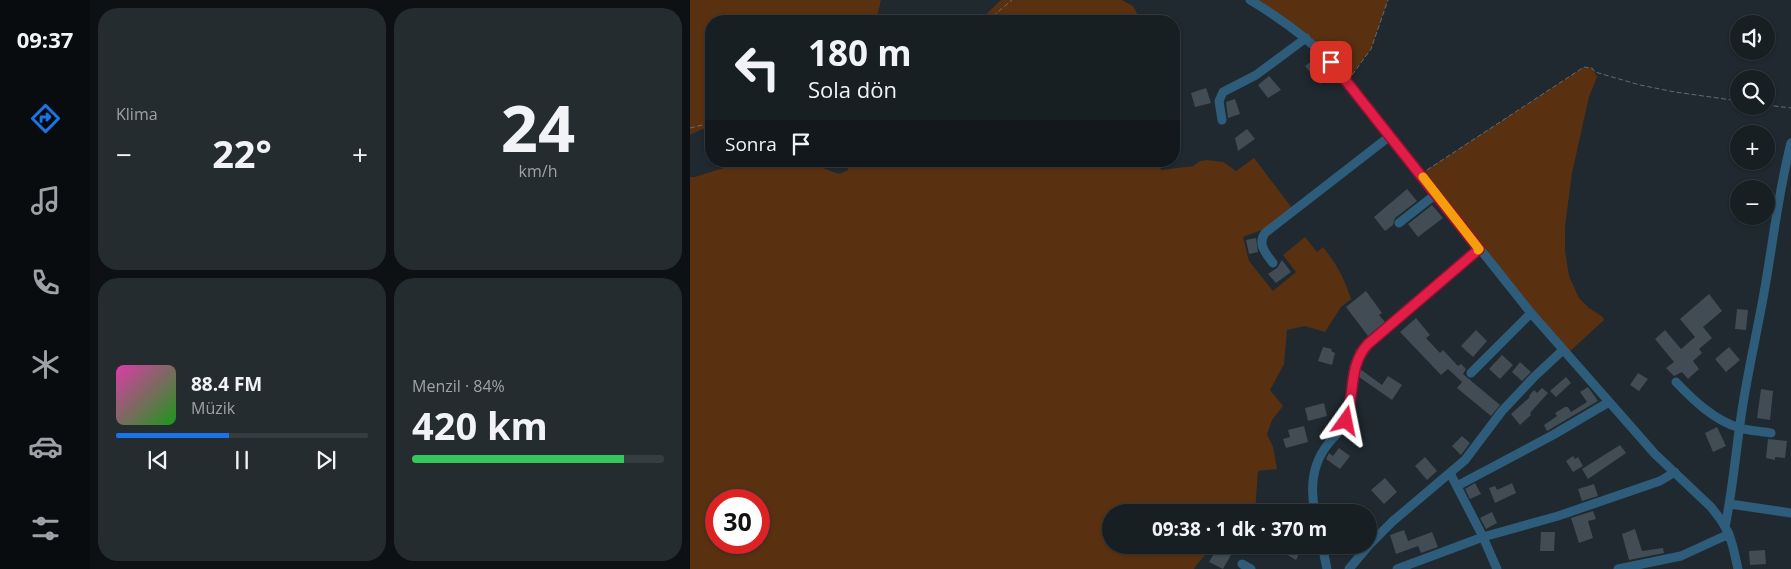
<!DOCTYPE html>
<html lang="tr">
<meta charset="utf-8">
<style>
body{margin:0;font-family:"Open Sans",sans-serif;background:#242c30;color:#f1f3f6;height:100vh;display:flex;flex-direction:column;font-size:19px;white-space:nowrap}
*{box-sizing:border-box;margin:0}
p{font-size:16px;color:#9ea2a6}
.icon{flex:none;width:28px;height:28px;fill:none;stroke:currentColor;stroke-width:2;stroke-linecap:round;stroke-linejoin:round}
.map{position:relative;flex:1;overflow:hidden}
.details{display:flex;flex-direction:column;gap:8px;padding:8px;background:#0d1113;width:600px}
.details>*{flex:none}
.top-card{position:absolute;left:15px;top:15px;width:475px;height:152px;border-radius:20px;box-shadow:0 1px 4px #0004,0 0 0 1px #363d41;background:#171f23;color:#f1f3f6;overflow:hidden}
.fabs{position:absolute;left:1040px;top:15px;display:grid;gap:10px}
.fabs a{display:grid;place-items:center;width:45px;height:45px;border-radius:50%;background:#171f23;box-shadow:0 1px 4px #0004,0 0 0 1px #363d41;font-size:25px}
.speed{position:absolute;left:15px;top:489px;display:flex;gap:10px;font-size:25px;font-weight:700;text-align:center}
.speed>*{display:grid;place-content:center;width:65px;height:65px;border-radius:50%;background:#171f23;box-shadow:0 1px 4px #0004,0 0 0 1px #363d41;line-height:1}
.speed .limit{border:8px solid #d22;background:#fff;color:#111}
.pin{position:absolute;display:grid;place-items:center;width:42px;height:42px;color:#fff;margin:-21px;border-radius:10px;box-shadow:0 2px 8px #0006}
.me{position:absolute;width:55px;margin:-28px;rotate:12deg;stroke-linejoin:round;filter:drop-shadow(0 0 4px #0008)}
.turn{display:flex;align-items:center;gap:18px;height:105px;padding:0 20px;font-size:22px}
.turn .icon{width:65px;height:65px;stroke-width:2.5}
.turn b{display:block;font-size:35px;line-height:42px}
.then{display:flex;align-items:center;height:48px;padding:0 20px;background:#0003;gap:10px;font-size:19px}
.big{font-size:38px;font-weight:700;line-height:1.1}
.details .widget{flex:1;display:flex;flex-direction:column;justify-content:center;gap:8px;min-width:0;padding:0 18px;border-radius:20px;background:#242c30}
.details .dial{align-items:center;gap:0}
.dial b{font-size:65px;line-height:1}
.song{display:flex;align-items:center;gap:15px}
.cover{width:60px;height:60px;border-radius:8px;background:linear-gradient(135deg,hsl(320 70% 55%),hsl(120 70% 35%))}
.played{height:5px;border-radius:2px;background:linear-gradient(90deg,#1a73e8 45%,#363d41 45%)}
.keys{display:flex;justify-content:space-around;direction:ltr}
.heat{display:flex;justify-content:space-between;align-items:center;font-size:28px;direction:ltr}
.charge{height:8px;border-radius:4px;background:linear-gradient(90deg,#34c759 84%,#363d41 0)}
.details .tiles{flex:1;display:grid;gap:8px;grid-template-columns:repeat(2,1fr)}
.trip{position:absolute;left:412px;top:504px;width:275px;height:50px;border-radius:25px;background:#171f23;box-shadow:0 1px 4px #0004,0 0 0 1px #363d41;font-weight:700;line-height:50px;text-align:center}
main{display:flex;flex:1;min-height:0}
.dock{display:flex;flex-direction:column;width:90px;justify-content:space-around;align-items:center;background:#090c0e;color:#9ea2a6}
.dock .icon{width:35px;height:35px}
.dock .current{color:#1a73e8}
.dock b{font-size:22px;color:#f1f3f6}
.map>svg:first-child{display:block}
</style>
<main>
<nav class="dock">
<b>09:37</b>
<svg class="icon current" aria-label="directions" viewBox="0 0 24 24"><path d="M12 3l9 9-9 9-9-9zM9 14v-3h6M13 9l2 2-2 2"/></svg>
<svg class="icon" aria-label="music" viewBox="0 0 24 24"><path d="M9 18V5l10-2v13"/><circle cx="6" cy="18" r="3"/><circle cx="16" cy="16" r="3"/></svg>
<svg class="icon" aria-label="phone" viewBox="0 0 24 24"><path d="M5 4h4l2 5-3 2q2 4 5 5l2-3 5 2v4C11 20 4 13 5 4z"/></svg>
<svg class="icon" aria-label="climate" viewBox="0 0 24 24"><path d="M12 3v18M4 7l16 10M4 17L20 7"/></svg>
<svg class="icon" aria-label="car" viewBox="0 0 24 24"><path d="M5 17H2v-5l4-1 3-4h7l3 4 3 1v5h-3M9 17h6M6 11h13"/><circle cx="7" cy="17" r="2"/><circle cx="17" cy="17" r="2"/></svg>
<svg class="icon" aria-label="filters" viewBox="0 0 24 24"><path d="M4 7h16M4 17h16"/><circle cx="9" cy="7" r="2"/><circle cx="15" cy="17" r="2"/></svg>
</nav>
<section class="details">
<div class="tiles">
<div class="widget"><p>Klima</p>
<div class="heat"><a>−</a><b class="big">22°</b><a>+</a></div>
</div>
<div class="widget dial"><b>24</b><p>km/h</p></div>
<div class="widget">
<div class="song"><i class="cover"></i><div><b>88.4 FM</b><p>Müzik</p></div></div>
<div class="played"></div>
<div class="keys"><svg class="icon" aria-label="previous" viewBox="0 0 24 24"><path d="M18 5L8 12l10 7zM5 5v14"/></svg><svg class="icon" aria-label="pause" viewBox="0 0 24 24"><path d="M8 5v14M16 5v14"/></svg><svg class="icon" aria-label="next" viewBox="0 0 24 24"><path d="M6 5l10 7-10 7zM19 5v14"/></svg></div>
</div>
<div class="widget"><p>Menzil · 84%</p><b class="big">420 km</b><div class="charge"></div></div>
</div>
</section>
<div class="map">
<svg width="1101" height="569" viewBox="0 0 1101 569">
<rect width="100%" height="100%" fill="#1f292f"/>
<path fill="#593111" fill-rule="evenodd" d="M 0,0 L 191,0 L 186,21 L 21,21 L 21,129 L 12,129 L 0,135 Z
M 311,0 L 432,0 L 443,6 L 451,21 L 289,21 Z
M 560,0 L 698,0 L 681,49 L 657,81 L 641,62 Z
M 894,67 L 902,68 L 907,77 L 899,97 L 882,173 L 875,226 L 875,251 L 879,276 L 889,298 L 899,308 L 913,317 L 914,320 L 877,354 L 731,174 Z
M 564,158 L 602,208 L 574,229 L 553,237 L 559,261 L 583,291 L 606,272 L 593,255 L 615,237 L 627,252 L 633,247 C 647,265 654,277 661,299 L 651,307 L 635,332 L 615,326 L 597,330 L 594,364 L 580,390 L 593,406 L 582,420 L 577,434 L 583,447 L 587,469 L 568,471 L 565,512 L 421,512 L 421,545 L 523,545 C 518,555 509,559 504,569 L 0,569 L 0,177 L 5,177 C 41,165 79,155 117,162 C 128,165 138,171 150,174 L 158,170 L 160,161 L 469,161 L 471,170 L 503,166 L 510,161 L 517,160 L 533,162 L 546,171 ZM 26,500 L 69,500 L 69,542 L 26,542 Z"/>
<path fill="#424c54" d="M 622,61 L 637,78 L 630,84 L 615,66 Z
M 579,76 L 591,90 L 578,98 L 568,85 Z
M 516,88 L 521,103 L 505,107 L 501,93 Z
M 545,99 L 550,114 L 538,118 L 536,102 Z
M 557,129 L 565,139 L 548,151 L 545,138 Z
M 717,189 L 727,201 L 705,218 L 703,225 L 695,231 L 684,217 Z
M 742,205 L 753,218 L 728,237 L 718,224 Z
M 566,238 L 568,252 L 559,254 L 556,240 Z
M 592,260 L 601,272 L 586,283 L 578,274 L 587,268 Z
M 676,291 L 692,313 L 689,315 L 695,322 L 678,336 L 656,307 Z
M 1019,294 L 1032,311 L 1013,327 L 1022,338 L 1009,349 L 1012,353 L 1003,361 L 1009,369 L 998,379 L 992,372 L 984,376 L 976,368 L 984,362 L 965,339 L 975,330 L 991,349 L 1005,337 L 990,319 Z
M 1047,309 L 1058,310 L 1056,330 L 1045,329 Z
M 726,318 L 740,335 L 736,338 L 750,353 L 753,350 L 768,366 L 771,364 L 776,369 L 773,374 L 810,405 L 801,416 L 767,388 L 772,382 L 758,369 L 751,375 L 710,332 Z
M 786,330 L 797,341 L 783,357 L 771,346 Z
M 633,347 L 642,349 L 641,351 L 645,353 L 642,365 L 628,361 Z
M 1039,347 L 1050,360 L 1036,372 L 1025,359 Z
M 812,355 L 823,365 L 810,379 L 799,369 Z
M 830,362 L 841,372 L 832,381 L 822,372 Z
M 670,369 L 692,385 L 698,376 L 712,385 L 702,400 L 669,377 Z
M 948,373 L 958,379 L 949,391 L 940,385 Z
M 876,377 L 881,383 L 866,397 L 860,391 Z
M 898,387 L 908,401 L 857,431 L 854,425 L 867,416 L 865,413 L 875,407 L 878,407 L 881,412 L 897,402 L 890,392 Z
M 852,388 L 858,393 L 840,413 L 841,415 L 830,425 L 821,414 L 840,397 L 839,396 L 844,390 L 847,393 Z
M 1071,389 L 1083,391 L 1080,420 L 1067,418 Z
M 634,403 L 637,416 L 618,421 L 615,408 Z
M 614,426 L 618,442 L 596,448 L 593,439 L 600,437 L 598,430 Z
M 1027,427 L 1036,446 L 1023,452 L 1015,433 Z
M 772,436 L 780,443 L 771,455 L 762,446 Z
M 1078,439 L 1097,441 L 1095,458 L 1085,457 L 1085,460 L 1076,458 Z
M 930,445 L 936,453 L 898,479 L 892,469 Z
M 649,448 L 660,456 L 650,469 L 636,459 L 639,453 L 643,456 Z
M 883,456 L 885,459 L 888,457 L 893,466 L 883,472 L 876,461 Z
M 735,457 L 747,471 L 737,480 L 725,466 Z
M 695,478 L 707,492 L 694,504 L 681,490 Z
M 785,483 L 791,494 L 780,499 L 775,489 Z
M 822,483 L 826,493 L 805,503 L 799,488 L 805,486 L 807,490 Z
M 904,484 L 908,496 L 892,501 L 888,489 Z
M 903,511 L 906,519 L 898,521 L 903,538 L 889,543 L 881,518 Z
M 802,512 L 807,523 L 796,529 L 790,518 Z
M 945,529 L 952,551 L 973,548 L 974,553 L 939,560 L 932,534 Z
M 714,530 L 718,541 L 742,532 L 748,547 L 731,553 L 728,546 L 706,554 L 700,535 Z
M 851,532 L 865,532 L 864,551 L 850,551 Z
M 580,545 L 605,545 L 612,549 L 606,560 Z
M 527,548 L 541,555 L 533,569 L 519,562 Z
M 1075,550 L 1076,564 L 1060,565 L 1059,551 Z"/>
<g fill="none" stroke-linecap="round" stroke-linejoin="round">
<path stroke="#636b71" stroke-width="1" stroke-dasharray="5 2.5" stroke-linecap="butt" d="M 297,21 L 322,0
M 662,75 L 681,49 L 698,0
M 1076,105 L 1101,108
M 0,128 L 21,123
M 737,170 L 894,67 L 902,68 L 905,72 L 950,85 L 985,92 L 1049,101"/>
<path stroke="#2e5d7b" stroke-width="9" d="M 560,0 C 590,18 617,37 641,62 L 841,313 L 965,454 L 1021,507 L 1031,520 L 1039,534 L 1043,547 L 1048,569
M 532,120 L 529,101 L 533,92 L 566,75 L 616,38
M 709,223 L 746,194
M 583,263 C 576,254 567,244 575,233 L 700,136
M 781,373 L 841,313
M 986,382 C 1003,400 1025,421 1050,428 C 1059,431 1071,431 1081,433
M 760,473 L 793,537 L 807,569
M 767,486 L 863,435 L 919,402
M 1040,504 L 1101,513
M 625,512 C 620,488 622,464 638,444 C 644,436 653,429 657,419 C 664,403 660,384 664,367 C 666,362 668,357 670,352 L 789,249
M 1035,527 C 1043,488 1046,449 1052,410 C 1058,371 1067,332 1074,293 C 1083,243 1088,193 1101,143
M 632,545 L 637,569
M 552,564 L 561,569
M 659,569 L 680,544 L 703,521 L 775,460 L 812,411 L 845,376 L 873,350
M 707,569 L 793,537 L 868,516 L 970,481 L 985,472
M 928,569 L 991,556 L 1039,534"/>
</g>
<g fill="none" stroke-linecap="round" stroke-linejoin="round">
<defs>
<path id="route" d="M 641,62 L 789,249 L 678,344 C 658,365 665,395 656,421"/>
</defs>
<use href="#route" stroke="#92132f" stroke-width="12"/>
<use href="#route" stroke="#e11d48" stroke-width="9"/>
<path stroke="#f59e0b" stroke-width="9" d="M 733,177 L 789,249 L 788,250"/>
</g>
</svg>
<div class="fabs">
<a><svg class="icon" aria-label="sound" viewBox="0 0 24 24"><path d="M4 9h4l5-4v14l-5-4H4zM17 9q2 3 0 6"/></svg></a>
<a><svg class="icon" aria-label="search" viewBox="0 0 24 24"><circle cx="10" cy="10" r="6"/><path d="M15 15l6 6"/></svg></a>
<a>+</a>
<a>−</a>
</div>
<div class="speed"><div class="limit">30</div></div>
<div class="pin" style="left:641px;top:62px;background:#d93025"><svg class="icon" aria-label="arrive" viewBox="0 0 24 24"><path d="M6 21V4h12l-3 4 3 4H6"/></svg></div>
<svg class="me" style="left:656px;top:421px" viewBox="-20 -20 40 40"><path d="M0-17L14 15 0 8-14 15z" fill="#e11d48" stroke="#fff" stroke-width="4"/></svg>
<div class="trip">09:38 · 1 dk · 370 m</div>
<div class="top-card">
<div class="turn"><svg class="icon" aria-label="left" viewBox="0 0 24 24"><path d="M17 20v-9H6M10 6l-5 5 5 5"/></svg><div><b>180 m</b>Sola dön</div></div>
<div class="then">Sonra<svg class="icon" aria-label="arrive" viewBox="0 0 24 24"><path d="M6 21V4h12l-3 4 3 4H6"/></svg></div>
</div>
</div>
</main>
